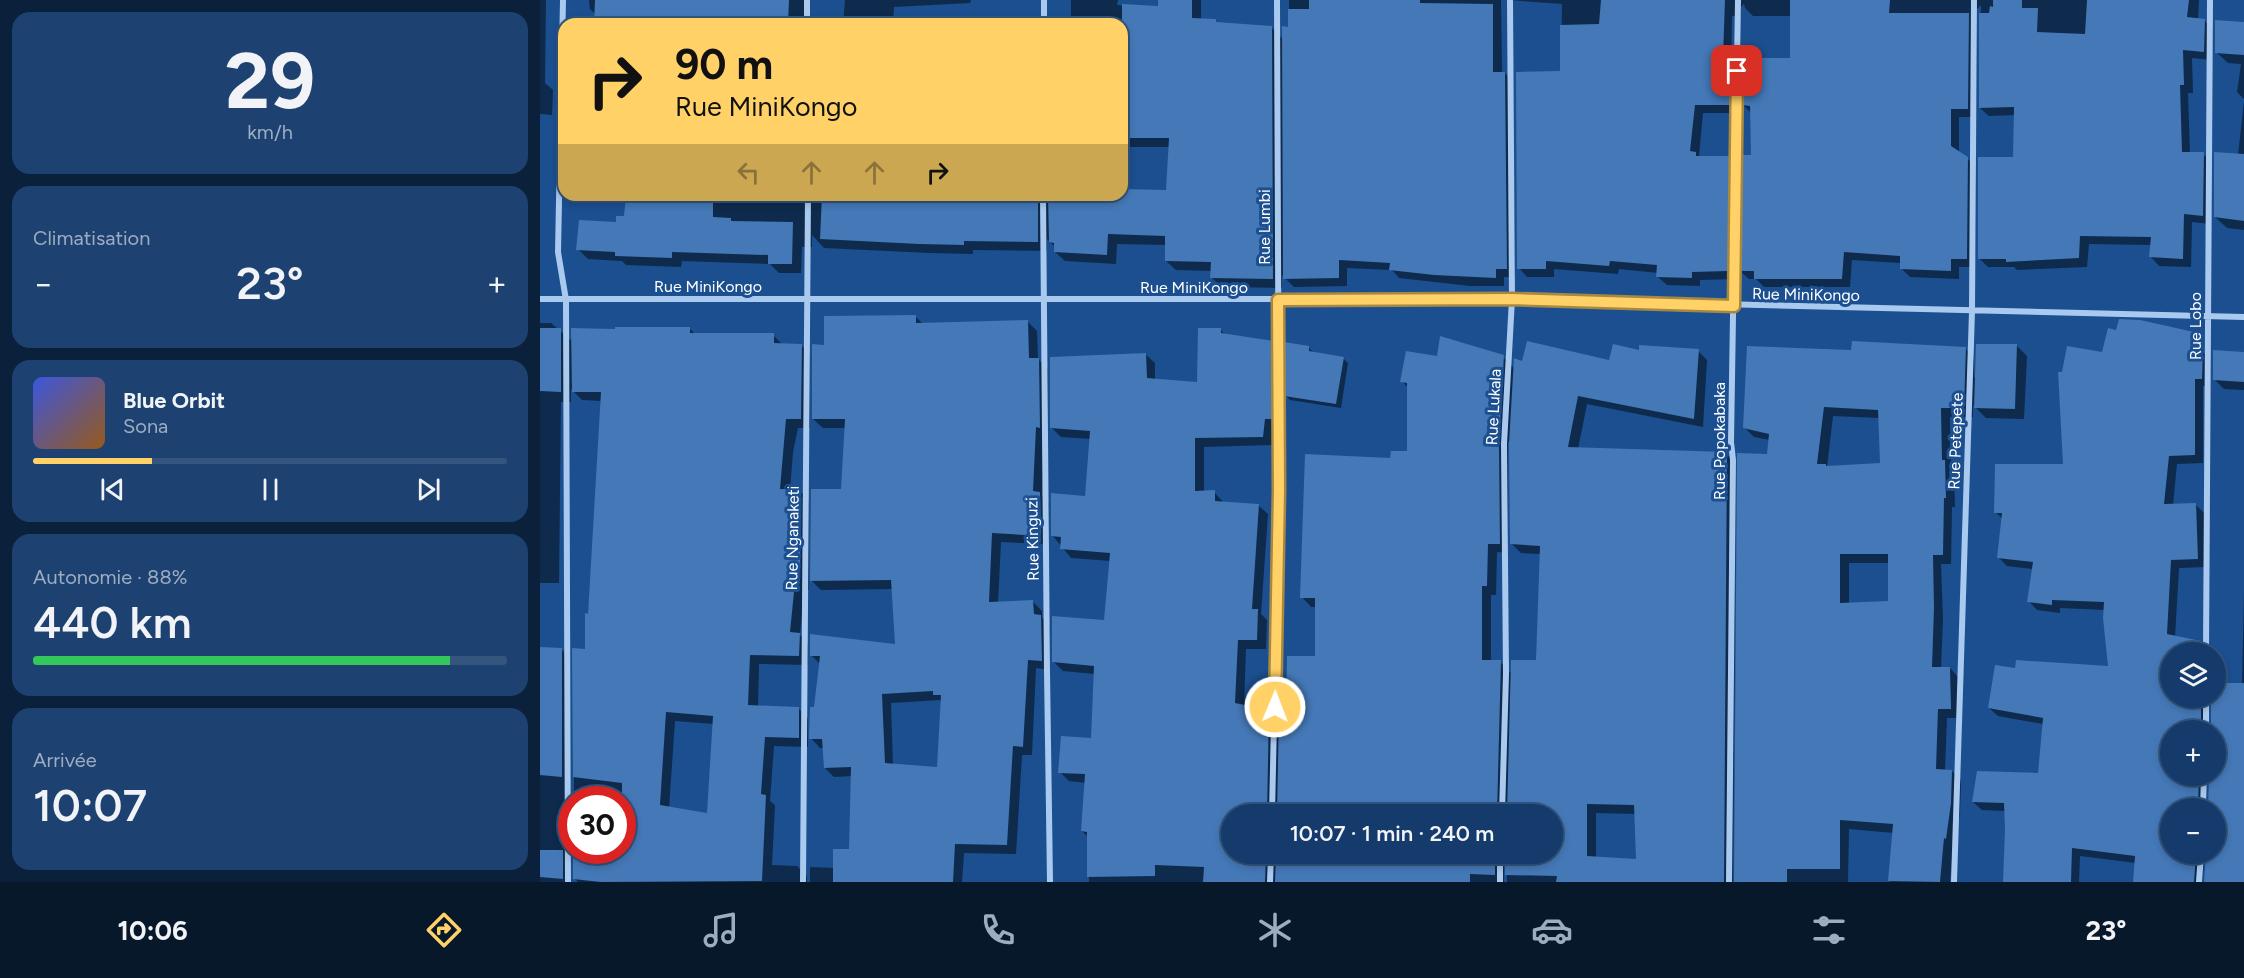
<!DOCTYPE html>
<html lang="fr">
<meta charset="utf-8">
<style>
body{margin:0;font-family:Figtree,sans-serif;background:#1d4271;color:#f1f3f6;height:100vh;display:flex;flex-direction:column;font-size:22px;white-space:nowrap}
*{box-sizing:border-box;margin:0}
p{font-size:20px;color:#9dadc1}
.icon{flex:none;width:33px;height:33px;fill:none;stroke:currentColor;stroke-width:2;stroke-linecap:round;stroke-linejoin:round}
.map{position:relative;flex:1;overflow:hidden}
.details{display:flex;flex-direction:column;gap:12px;padding:12px;background:#0b203b;width:540px}
.details>*{flex:none}
.guide{position:absolute;left:18px;top:18px;width:570px;height:183px;border-radius:18px;box-shadow:0 3px 9px #0003,0 0 0 2px #33557e;background:#ffd166;color:#111;overflow:hidden}
.fabs{position:absolute;left:1620px;top:642px;display:grid;gap:12px}
.fabs a{display:grid;place-items:center;width:66px;height:66px;border-radius:50%;background:#143b6b;box-shadow:0 3px 9px #0003,0 0 0 2px #33557e;font-size:30px}
.speed{position:absolute;left:18px;top:786px;display:flex;gap:12px;font-size:30px;font-weight:700;text-align:center}
.speed>*{display:grid;place-content:center;width:78px;height:78px;border-radius:50%;background:#143b6b;box-shadow:0 3px 9px #0003,0 0 0 2px #33557e;line-height:1}
.speed .limit{border:9px solid #d22;background:#fff;color:#111}
.pin{position:absolute;display:grid;place-items:center;width:51px;height:51px;color:#fff;margin:-26px;border-radius:12px;box-shadow:0 3px 9px #0006}
.me{position:absolute;width:66px;margin:-33px;rotate:1deg;stroke-linejoin:round;filter:drop-shadow(0 0 4px #0008)}
.turn{display:flex;align-items:center;gap:21px;height:126px;padding:0 18px;font-size:27px}
.turn .icon{width:78px;height:78px;stroke-width:2.5}
.turn b{display:block;font-size:42px;line-height:51px}
.lanes{display:flex;align-items:center;height:57px;padding:0 18px;background:#0003;justify-content:center;gap:30px;direction:ltr}
.lanes .off{opacity:.35}
.big{font-size:45px;font-weight:600;line-height:1.1}
.details .tile{flex:1;display:flex;flex-direction:column;justify-content:center;gap:9px;min-width:0;padding:0 21px;border-radius:18px;background:#1d4271}
.details .dial{align-items:center;gap:0}
.dial b{font-size:78px;line-height:1}
.song{display:flex;align-items:center;gap:18px}
.cover{width:72px;height:72px;border-radius:9px;background:linear-gradient(135deg,hsl(230 70% 55%),hsl(30 70% 35%))}
.played{height:6px;border-radius:3px;background:linear-gradient(90deg,#ffd166 25%,#33557e 25%)}
.keys{display:flex;justify-content:space-around;direction:ltr}
.heat{display:flex;justify-content:space-between;align-items:center;font-size:33px;direction:ltr}
.charge{height:9px;border-radius:4px;background:linear-gradient(90deg,#34c759 88%,#33557e 0)}
.trip{position:absolute;left:681px;top:804px;width:342px;height:60px;border-radius:30px;background:#143b6b;box-shadow:0 3px 9px #0003,0 0 0 2px #33557e;font-weight:600;line-height:60px;text-align:center}
.tab-bar{display:flex;height:96px;justify-content:space-around;align-items:center;background:#08182b;color:#9dadc1}
.tab-bar .icon{width:42px;height:42px}
.tab-bar .current{color:#ffd166}
.tab-bar b{font-size:27px;color:#f1f3f6}
main{display:flex;flex:1;min-height:0}
.map>svg:first-child{display:block}
</style>
<main>
<section class="details">
<div class="tile dial"><b>29</b><p>km/h</p></div>
<div class="tile"><p>Climatisation</p>
<div class="heat"><a>−</a><b class="big">23°</b><a>+</a></div>
</div>
<div class="tile">
<div class="song"><i class="cover"></i><div><b>Blue Orbit</b><p>Sona</p></div></div>
<div class="played"></div>
<div class="keys"><svg class="icon" aria-label="previous" viewBox="0 0 24 24"><path d="M18 5L8 12l10 7zM5 5v14"/></svg><svg class="icon" aria-label="pause" viewBox="0 0 24 24"><path d="M8 5v14M16 5v14"/></svg><svg class="icon" aria-label="next" viewBox="0 0 24 24"><path d="M6 5l10 7-10 7zM19 5v14"/></svg></div>
</div>
<div class="tile"><p>Autonomie · 88%</p><b class="big">440 km</b><div class="charge"></div></div>
<div class="tile"><p>Arrivée</p><b class="big">10:07</b></div>
</section>
<div class="map">
<svg width="1704" height="882" viewBox="0 0 1704 882">
<rect width="100%" height="100%" fill="#1b4f8f"/>
<path fill="#0007" fill-rule="evenodd" d="M 0,0 L 6,0 L 5,83 L 13,90 L 12,115 L 0,114 Z
M 49,0 L 265,0 L 264,24 L 56,24 L 56,15 L 50,9 Z
M 305,0 L 431,0 L 430,3 L 354,7 L 353,24 L 303,24 Z
M 531,0 L 578,0 L 577,5 L 619,8 L 619,0 L 661,0 L 661,20 L 675,21 L 679,24 L 731,27 L 744,40 L 749,28 L 749,0 L 961,0 L 962,73 L 965,73 L 973,82 L 975,277 L 964,277 L 964,286 L 930,286 L 859,278 L 852,270 L 807,268 L 807,286 L 754,287 L 742,275 L 742,288 L 682,287 L 672,278 L 672,271 L 636,270 L 626,261 L 627,245 L 577,244 L 576,264 L 525,261 L 515,252 L 515,247 L 507,239 L 507,251 L 433,250 L 433,254 L 390,253 L 284,248 L 272,235 L 272,247 L 262,247 L 261,273 L 239,273 L 230,264 L 142,261 L 141,267 L 86,265 L 82,261 L 48,259 L 38,249 L 86,218 L 87,195 L 582,195 L 582,191 L 627,192 L 630,147 L 582,147 L 582,24 L 531,24 Z
M 968,0 L 1659,0 L 1658,20 L 1664,20 L 1673,29 L 1672,60 L 1652,58 L 1653,93 L 1648,93 L 1650,154 L 1663,154 L 1672,163 L 1671,224 L 1652,222 L 1651,267 L 1619,266 L 1611,257 L 1612,245 L 1549,244 L 1547,267 L 1477,270 L 1474,267 L 1448,267 L 1439,258 L 1474,159 L 1475,115 L 1449,116 L 1440,108 L 1441,5 L 1437,9 L 1436,117 L 1419,117 L 1419,158 L 1427,158 L 1436,167 L 1435,267 L 1419,267 L 1419,279 L 1370,277 L 1361,268 L 1361,263 L 1312,260 L 1310,287 L 1224,287 L 1216,279 L 1209,279 L 1200,271 L 1212,157 L 1211,113 L 1203,105 L 1252,60 L 1252,16 L 1213,16 L 1205,8 L 1204,4 L 1201,7 L 1201,16 L 1192,16 L 1191,59 L 1200,68 L 1199,113 L 1163,113 L 1159,156 L 1190,157 L 1198,166 L 1197,279 L 1160,280 L 1160,286 L 1127,285 L 1118,277 L 1118,273 L 1079,269 L 1078,274 L 1014,269 L 1014,277 L 987,277 L 979,268 L 1021,73 L 1022,4 Z
M 399,20 L 472,22 L 474,24 L 399,24 Z
M 1704,24 L 1704,99 L 1697,92 L 1701,64 L 1688,63 L 1676,52 Z
M 1704,101 L 1704,230 L 1687,228 L 1675,217 L 1698,155 Z
M 375,316 L 383,324 L 488,322 L 497,331 L 498,359 L 508,369 L 508,436 L 505,436 L 502,496 L 509,503 L 509,544 L 461,542 L 458,603 L 493,602 L 502,611 L 502,618 L 510,626 L 510,670 L 496,668 L 492,755 L 482,755 L 476,854 L 424,853 L 422,882 L 270,882 L 270,867 L 295,868 L 311,850 L 313,776 L 294,777 L 285,768 L 284,748 L 280,748 L 271,738 L 280,664 L 271,655 L 357,646 L 353,589 L 281,590 L 272,581 L 303,491 L 306,428 L 283,428 L 273,419 L 286,347 ZM 400,700 L 402,702 L 398,769 L 353,765 L 351,703 Z
M 0,323 L 11,323 L 33,342 L 150,329 L 155,334 L 233,335 L 243,345 L 261,345 L 270,355 L 270,428 L 258,428 L 253,452 L 250,490 L 260,490 L 269,500 L 269,590 L 264,590 L 260,635 L 268,644 L 268,665 L 219,664 L 218,707 L 258,708 L 268,718 L 268,747 L 234,746 L 230,801 L 235,805 L 232,865 L 257,866 L 267,876 L 267,882 L 38,882 L 35,879 L 82,850 L 82,800 L 34,800 L 34,650 L 46,650 L 62,401 L 42,400 L 31,389 L 31,402 L 21,402 L 19,583 L 0,583 ZM 135,721 L 174,724 L 169,815 L 129,808 Z
M 681,330 L 686,336 L 732,342 L 742,352 L 742,428 L 734,427 L 732,445 L 664,447 L 664,492 L 674,492 L 684,503 L 718,505 L 728,514 L 721,614 L 727,620 L 726,649 L 706,649 L 704,707 L 728,711 L 741,724 L 747,715 L 776,657 L 777,607 L 771,607 L 762,597 L 852,460 L 869,452 L 868,388 L 862,381 L 898,358 L 963,357 L 975,369 L 983,363 L 1070,361 L 1100,352 L 1158,351 L 1167,360 L 1163,427 L 1047,404 L 1038,449 L 1186,454 L 1196,463 L 1193,882 L 967,882 L 967,860 L 964,863 L 964,882 L 549,882 L 548,837 L 542,831 L 546,783 L 529,781 L 520,772 L 552,740 L 555,674 L 523,671 L 514,662 L 566,622 L 571,561 L 531,558 L 513,536 L 547,498 L 551,439 L 521,437 L 512,428 L 605,354 L 615,363 L 615,380 L 658,384 ZM 968,442 L 971,442 L 972,544 L 981,553 L 1001,554 L 998,662 L 972,674 L 960,662 L 951,662 L 951,595 L 956,595 L 957,552 L 968,553 ZM 1056,813 L 1096,814 L 1097,861 L 1056,858 ZM 692,814 L 1012,814 L 1012,854 L 692,854 Z
M 1653,333 L 1661,342 L 1660,350 L 1671,359 L 1670,387 L 1663,386 L 1663,463 L 1637,464 L 1633,505 L 1655,504 L 1664,513 L 1666,567 L 1639,568 L 1635,637 L 1660,642 L 1669,652 L 1630,652 L 1630,698 L 1676,698 L 1676,685 L 1702,685 L 1704,590 L 1704,882 L 1666,882 L 1667,859 L 1664,862 L 1662,882 L 1595,882 L 1596,863 L 1540,856 L 1539,882 L 1465,882 L 1466,811 L 1442,810 L 1433,802 L 1499,774 L 1503,724 L 1458,716 L 1449,708 L 1477,669 L 1569,667 L 1565,610 L 1520,608 L 1520,613 L 1497,610 L 1489,601 L 1493,569 L 1467,566 L 1459,558 L 1463,519 L 1455,512 L 1525,466 L 1564,354 ZM 1673,702 L 1673,730 L 1676,730 L 1676,776 L 1630,776 L 1630,730 L 1669,730 L 1669,706 ZM 1671,781 L 1670,808 L 1676,808 L 1676,854 L 1630,854 L 1630,808 L 1666,808 L 1667,784 Z
M 1477,346 L 1487,356 L 1484,419 L 1446,418 L 1433,405 L 1433,417 L 1410,417 L 1411,469 L 1414,471 L 1415,507 L 1412,507 L 1411,564 L 1401,564 L 1403,619 L 1401,668 L 1410,668 L 1419,678 L 1420,718 L 1407,718 L 1405,771 L 1412,771 L 1421,781 L 1420,813 L 1415,847 L 1413,847 L 1410,882 L 1350,882 L 1354,833 L 1309,829 L 1308,882 L 1196,882 L 1230,440 L 1214,437 L 1205,428 L 1313,352 L 1425,348 L 1434,358 L 1434,377 L 1437,377 ZM 1293,416 L 1340,418 L 1341,465 L 1287,467 ZM 1309,563 L 1349,563 L 1350,602 L 1309,604 Z
M 768,347 L 773,352 L 803,358 L 808,363 L 801,408 L 750,400 L 745,395 Z
M 1704,353 L 1704,390 L 1684,389 L 1674,379 Z
M 0,649 L 21,649 L 30,658 L 31,882 L 0,882 Z"/>
<path fill="#4478b7" fill-rule="evenodd" d="M 55,0 L 249,0 L 248,24 L 54,24 Z
M 618,0 L 652,0 L 652,18 L 676,19 L 676,22 L 732,26 L 733,279 L 670,278 L 671,262 L 625,261 L 625,236 L 568,234 L 567,255 L 514,252 L 514,243 L 509,242 L 508,195 L 582,195 L 582,189 L 626,190 L 629,138 L 582,138 L 582,4 L 618,6 Z
M 769,0 L 880,0 L 880,3 L 953,4 L 953,72 L 965,72 L 967,269 L 956,269 L 956,278 L 894,275 L 849,270 L 850,263 L 799,260 L 799,278 L 743,279 L 742,26 L 748,27 L 748,9 L 769,9 Z
M 1061,0 L 1185,0 L 1183,58 L 1192,58 L 1191,105 L 1155,105 L 1150,151 L 1156,152 L 1156,156 L 1190,156 L 1188,271 L 1152,272 L 1152,278 L 1116,277 L 1117,265 L 1070,261 L 1069,266 L 1006,261 L 1006,269 L 977,269 L 976,72 L 1020,71 L 1020,25 L 1059,24 Z
M 1250,0 L 1350,0 L 1349,13 L 1429,13 L 1428,109 L 1411,109 L 1411,146 L 1428,157 L 1427,259 L 1411,259 L 1411,271 L 1360,269 L 1360,256 L 1304,252 L 1302,279 L 1214,279 L 1214,271 L 1199,271 L 1201,155 L 1211,155 L 1210,106 L 1202,105 L 1202,58 L 1250,58 Z
M 1453,0 L 1482,0 L 1482,8 L 1498,8 L 1497,32 L 1545,34 L 1547,0 L 1649,0 L 1647,17 L 1665,19 L 1664,52 L 1643,50 L 1644,85 L 1640,85 L 1642,152 L 1664,152 L 1663,216 L 1644,214 L 1643,259 L 1609,257 L 1611,237 L 1540,236 L 1539,258 L 1466,262 L 1466,259 L 1438,259 L 1438,157 L 1473,157 L 1474,107 L 1439,108 L 1439,13 L 1449,13 L 1450,6 L 1453,7 Z
M 1675,20 L 1704,22 L 1704,55 L 1675,53 Z
M 1674,152 L 1704,154 L 1704,221 L 1674,217 Z
M 86,195 L 173,195 L 173,217 L 191,218 L 191,221 L 253,222 L 252,264 L 228,264 L 228,255 L 132,252 L 132,258 L 75,256 L 75,252 L 36,250 L 39,220 L 76,222 L 76,216 L 84,216 Z
M 282,195 L 498,195 L 498,242 L 424,241 L 424,245 L 379,244 L 280,239 Z
M 376,315 L 376,323 L 488,320 L 489,358 L 499,358 L 500,428 L 496,427 L 493,491 L 500,492 L 501,536 L 452,533 L 449,602 L 493,600 L 494,614 L 501,615 L 502,661 L 488,660 L 483,747 L 473,746 L 467,845 L 415,844 L 413,882 L 293,882 L 293,849 L 309,849 L 311,767 L 284,768 L 282,739 L 269,739 L 270,707 L 274,707 L 280,656 L 270,656 L 270,634 L 355,644 L 351,580 L 270,581 L 271,489 L 301,489 L 305,419 L 272,419 L 272,344 L 284,345 L 284,316 ZM 393,691 L 393,695 L 401,695 L 397,767 L 345,763 L 342,694 Z
M 1579,319 L 1600,320 L 1654,332 L 1651,348 L 1663,349 L 1662,379 L 1655,379 L 1655,455 L 1629,456 L 1624,504 L 1656,503 L 1658,559 L 1631,560 L 1627,634 L 1661,641 L 1661,652 L 1630,652 L 1630,698 L 1661,698 L 1661,730 L 1630,730 L 1630,776 L 1659,776 L 1658,808 L 1630,808 L 1630,854 L 1656,854 L 1654,882 L 1593,882 L 1595,856 L 1532,848 L 1531,882 L 1463,882 L 1465,829 L 1464,803 L 1432,802 L 1437,771 L 1498,773 L 1503,718 L 1448,708 L 1455,665 L 1475,668 L 1476,660 L 1568,666 L 1563,618 L 1564,602 L 1512,600 L 1512,605 L 1487,602 L 1493,562 L 1457,558 L 1462,513 L 1454,513 L 1455,464 L 1523,464 L 1518,372 L 1522,372 L 1527,346 L 1562,352 L 1568,328 L 1576,330 Z
M 75,327 L 150,327 L 150,333 L 234,333 L 234,343 L 262,344 L 261,419 L 246,419 L 240,489 L 261,489 L 260,581 L 255,582 L 250,632 L 260,633 L 259,656 L 210,655 L 208,705 L 259,707 L 259,738 L 225,737 L 221,794 L 226,795 L 222,881 L 61,882 L 33,879 L 33,850 L 82,850 L 82,783 L 33,777 L 32,648 L 45,649 L 45,613 L 48,614 L 61,392 L 32,392 L 31,328 L 75,329 ZM 126,712 L 173,716 L 167,813 L 120,805 Z
M 0,328 L 21,328 L 21,392 L 0,391 Z
M 658,328 L 681,328 L 681,333 L 733,341 L 733,419 L 725,419 L 723,437 L 655,438 L 655,491 L 675,490 L 675,501 L 719,504 L 712,609 L 718,609 L 717,640 L 698,640 L 695,703 L 729,710 L 727,814 L 692,814 L 692,854 L 726,854 L 725,882 L 663,882 L 664,867 L 615,865 L 615,876 L 547,877 L 547,832 L 541,831 L 545,774 L 518,773 L 521,736 L 551,738 L 554,666 L 512,662 L 512,616 L 564,620 L 570,553 L 520,549 L 521,537 L 511,536 L 511,493 L 545,496 L 550,431 L 510,428 L 510,357 L 606,353 L 607,378 L 657,382 Z
M 900,336 L 964,355 L 959,444 L 960,544 L 948,544 L 947,586 L 942,586 L 942,660 L 961,660 L 957,814 L 899,814 L 899,804 L 838,803 L 836,814 L 737,814 L 739,712 L 746,713 L 747,656 L 775,656 L 775,598 L 760,598 L 765,454 L 850,458 L 851,451 L 867,451 L 867,383 L 860,382 L 866,351 L 897,356 Z
M 987,341 L 1069,360 L 1073,344 L 1099,350 L 1099,345 L 1159,349 L 1154,419 L 1038,396 L 1028,447 L 1187,452 L 1184,882 L 1016,882 L 1017,876 L 965,875 L 965,854 L 1012,854 L 1012,814 L 967,814 L 971,660 L 996,660 L 1000,546 L 970,544 L 969,444 L 974,358 L 982,361 ZM 1047,804 L 1094,805 L 1096,859 L 1047,856 Z
M 1312,341 L 1426,347 L 1424,408 L 1401,408 L 1402,460 L 1405,460 L 1406,498 L 1404,498 L 1403,555 L 1393,555 L 1394,608 L 1392,667 L 1410,667 L 1411,709 L 1398,709 L 1396,769 L 1412,770 L 1411,803 L 1406,839 L 1404,838 L 1400,882 L 1348,881 L 1353,824 L 1300,820 L 1300,869 L 1247,869 L 1247,882 L 1194,882 L 1197,453 L 1227,454 L 1229,434 L 1203,428 L 1207,346 L 1311,350 ZM 1284,407 L 1338,410 L 1340,463 L 1286,466 L 1286,464 L 1277,464 ZM 1300,554 L 1348,554 L 1348,601 L 1300,603 Z
M 744,342 L 769,346 L 769,351 L 804,357 L 796,404 L 744,396 Z
M 1436,344 L 1477,344 L 1475,409 L 1434,408 Z
M 1673,350 L 1704,352 L 1704,382 L 1673,380 Z
M 0,647 L 22,648 L 22,777 L 0,775 Z
M 1676,683 L 1704,683 L 1704,882 L 1664,882 L 1666,854 L 1676,854 L 1676,808 L 1668,808 L 1669,776 L 1676,776 L 1676,730 L 1671,730 L 1671,698 L 1676,698 Z
M 0,850 L 23,850 L 23,879 L 0,877 Z
M 736,854 L 955,854 L 955,875 L 930,874 L 930,882 L 735,882 Z"/>
<g fill="none" stroke-linecap="round" stroke-linejoin="round">
<path stroke="#a9c9ee" stroke-width="6" d="M 23,0 L 18,252 L 26,300 L 28,882
M 267,0 L 267,24
M 504,24 L 504,0
M 503,195 L 507,671 L 510,882
M 0,299 L 972,299 L 1704,317
M 1666,652 L 1670,0
M 1666,730 L 1666,698
M 1663,808 L 1664,776
M 732,814 L 739,490 L 737,0
M 962,814 L 966,674 L 964,444 L 972,299 L 970,0
M 263,882 L 268,195
M 730,882 L 731,854
M 960,882 L 960,854
M 1189,882 L 1193,460 L 1191,442 L 1198,0
M 1414,882 L 1432,311 L 1434,0
M 1659,882 L 1661,854"/>
</g>
<g fill="none" stroke-linecap="round" stroke-linejoin="round">
<defs>
<path id="route" d="M 735,707 L 739,490 L 738,300 L 972,299 L 1194,306 L 1197,71"/>
</defs>
<use href="#route" stroke="#a68842" stroke-width="15"/>
<use href="#route" stroke="#ffd166" stroke-width="10"/>
</g>
<g text-anchor="middle" stroke-width="6" stroke-linejoin="round" paint-order="stroke">
<g font-size="16" fill="#fff" stroke="#1b4f8f">
<text transform="translate(724 227) rotate(-90)" y="6">Rue Lumbi</text>
<text x="168" y="292">Rue MiniKongo</text>
<text x="654" y="293">Rue MiniKongo</text>
<text transform="translate(1266 294) rotate(1)" y="6">Rue MiniKongo</text>
<text transform="translate(1655 326) rotate(-90)" y="6">Rue Lobo</text>
<text transform="translate(953 407) rotate(-87)" y="6">Rue Lukala</text>
<text transform="translate(1179 441) rotate(-90)" y="6">Rue Popokabaka</text>
<text transform="translate(1415 441) rotate(-88)" y="6">Rue Petepete</text>
<text transform="translate(252 538) rotate(-89)" y="6">Rue Nganaketi</text>
<text transform="translate(492 539) rotate(-91)" y="6">Rue Kinguzi</text>
</g>
</g>
</svg>
<div class="fabs">
<a><svg class="icon" aria-label="layers" viewBox="0 0 24 24"><path d="M12 4l9 5-9 5-9-5zM3 14l9 5 9-5"/></svg></a>
<a>+</a>
<a>−</a>
</div>
<div class="speed"><div class="limit">30</div></div>
<div class="pin" style="left:1197px;top:71px;background:#d93025"><svg class="icon" aria-label="arrive" viewBox="0 0 24 24"><path d="M6 21V4h12l-3 4 3 4H6"/></svg></div>
<svg class="me" style="left:735px;top:707px" viewBox="-20 -20 40 40"><circle r="17" fill="#ffd166" stroke="#fff" stroke-width="3"/><path d="M0-11L8 9 0 5-8 9z" fill="#fff"/></svg>
<div class="trip">10:07 · 1 min · 240 m</div>
<div class="guide">
<div class="turn"><svg class="icon" aria-label="right" viewBox="0 0 24 24"><path d="M7 20v-9h11M14 6l5 5-5 5"/></svg><div><b>90 m</b>Rue MiniKongo</div></div>
<div class="lanes"><svg class="icon off" aria-label="left" viewBox="0 0 24 24"><path d="M17 20v-9H6M10 6l-5 5 5 5"/></svg><svg class="icon off" aria-label="ahead" viewBox="0 0 24 24"><path d="M12 20V5M6 11l6-6 6 6"/></svg><svg class="icon off" aria-label="ahead" viewBox="0 0 24 24"><path d="M12 20V5M6 11l6-6 6 6"/></svg><svg class="icon" aria-label="right" viewBox="0 0 24 24"><path d="M7 20v-9h11M14 6l5 5-5 5"/></svg></div>
</div>
</div>
</main>
<nav class="tab-bar">
<b>10:06</b>
<svg class="icon current" aria-label="directions" viewBox="0 0 24 24"><path d="M12 3l9 9-9 9-9-9zM9 14v-3h6M13 9l2 2-2 2"/></svg>
<svg class="icon" aria-label="music" viewBox="0 0 24 24"><path d="M9 18V5l10-2v13"/><circle cx="6" cy="18" r="3"/><circle cx="16" cy="16" r="3"/></svg>
<svg class="icon" aria-label="phone" viewBox="0 0 24 24"><path d="M5 4h4l2 5-3 2q2 4 5 5l2-3 5 2v4C11 20 4 13 5 4z"/></svg>
<svg class="icon" aria-label="climate" viewBox="0 0 24 24"><path d="M12 3v18M4 7l16 10M4 17L20 7"/></svg>
<svg class="icon" aria-label="car" viewBox="0 0 24 24"><path d="M5 17H2v-5l4-1 3-4h7l3 4 3 1v5h-3M9 17h6M6 11h13"/><circle cx="7" cy="17" r="2"/><circle cx="17" cy="17" r="2"/></svg>
<svg class="icon" aria-label="filters" viewBox="0 0 24 24"><path d="M4 7h16M4 17h16"/><circle cx="9" cy="7" r="2"/><circle cx="15" cy="17" r="2"/></svg>
<b>23°</b>
</nav>
